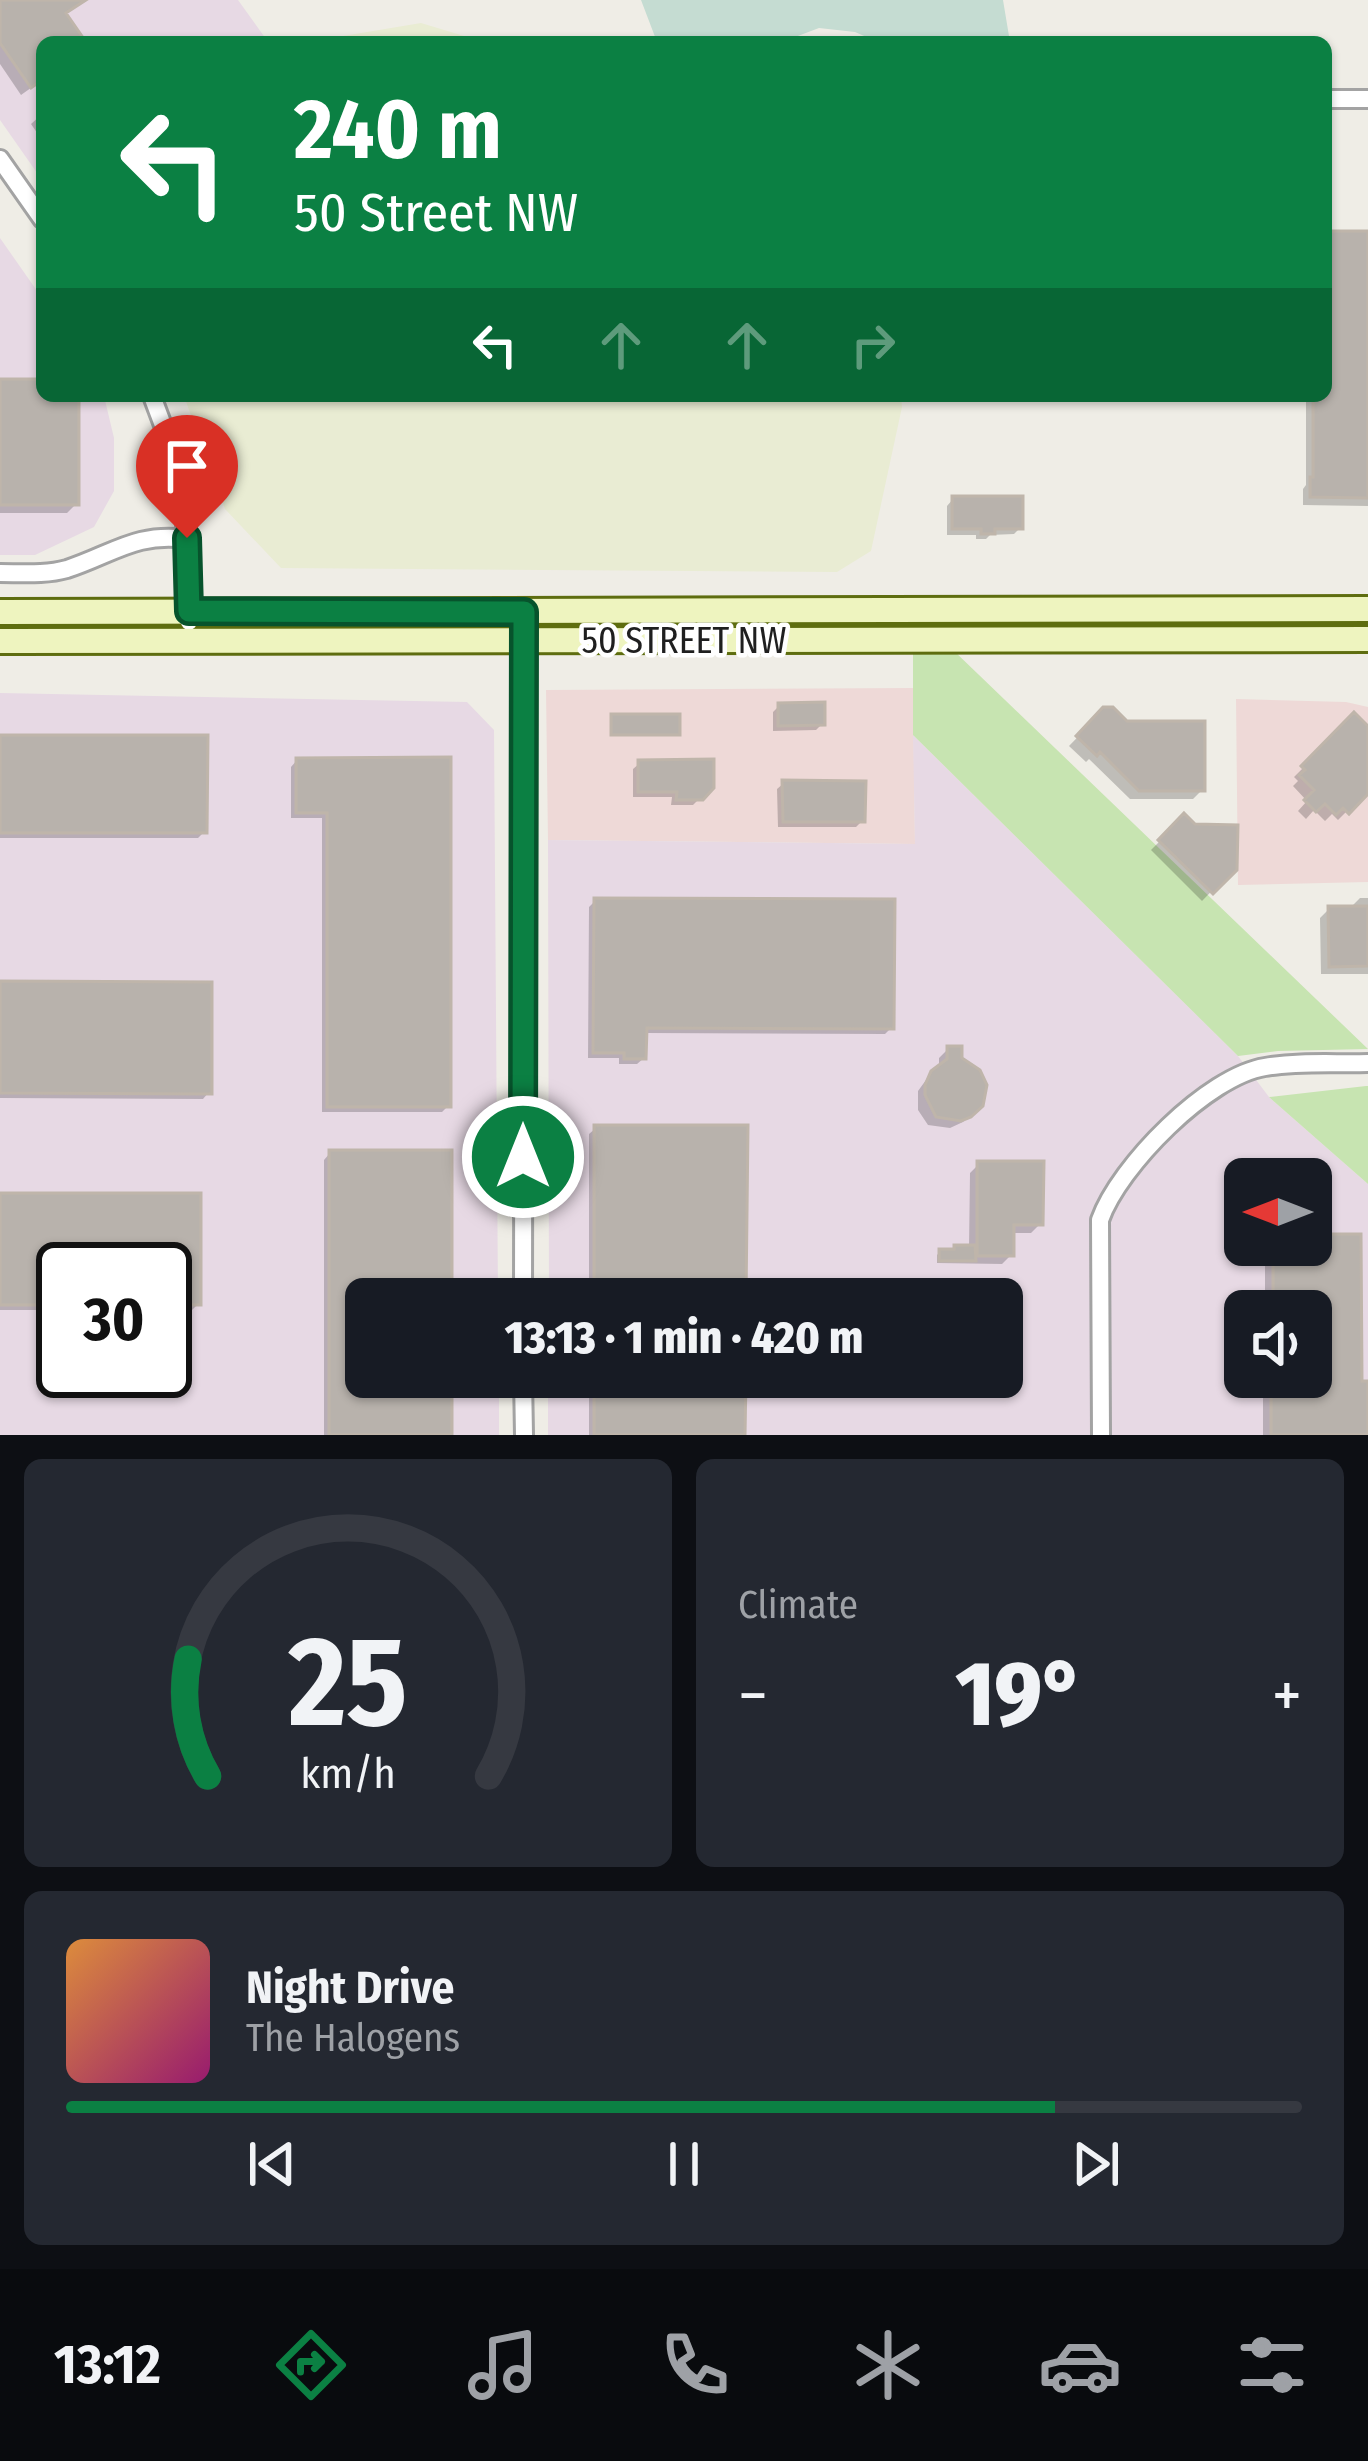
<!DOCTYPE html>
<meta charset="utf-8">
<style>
body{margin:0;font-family:"Fira Sans Condensed",sans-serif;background:#242831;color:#f1f3f6;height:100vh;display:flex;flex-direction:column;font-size:45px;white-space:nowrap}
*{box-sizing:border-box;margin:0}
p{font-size:39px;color:#9ea1a6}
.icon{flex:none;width:66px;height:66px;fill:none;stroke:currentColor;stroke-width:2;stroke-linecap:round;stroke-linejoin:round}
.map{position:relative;height:1435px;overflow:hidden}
.sheet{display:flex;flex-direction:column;gap:24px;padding:24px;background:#0d0f14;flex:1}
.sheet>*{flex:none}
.top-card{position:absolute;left:36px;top:36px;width:1296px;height:366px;border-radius:18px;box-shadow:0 3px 9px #0004;background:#0b8043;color:#fff;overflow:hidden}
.needle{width:78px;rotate:270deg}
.tools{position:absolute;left:1224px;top:1158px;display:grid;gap:24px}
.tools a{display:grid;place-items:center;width:108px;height:108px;border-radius:18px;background:#171b24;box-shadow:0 3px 9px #0004;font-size:60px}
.speed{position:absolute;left:36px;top:1242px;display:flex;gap:24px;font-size:60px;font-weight:700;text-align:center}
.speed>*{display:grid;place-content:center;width:156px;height:156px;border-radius:50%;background:#171b24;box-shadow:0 3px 9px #0004;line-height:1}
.speed .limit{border:6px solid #111;border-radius:18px;background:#fff;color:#111}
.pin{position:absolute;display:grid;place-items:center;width:102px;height:102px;color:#fff;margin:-123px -51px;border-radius:50% 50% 50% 0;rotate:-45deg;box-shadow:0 0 12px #0007}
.pin .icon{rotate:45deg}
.me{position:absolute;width:132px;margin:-66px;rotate:0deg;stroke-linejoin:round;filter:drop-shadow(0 0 9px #0008)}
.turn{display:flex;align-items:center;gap:42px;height:252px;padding:0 60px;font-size:54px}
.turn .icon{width:156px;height:156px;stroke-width:2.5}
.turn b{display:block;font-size:84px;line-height:102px}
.lanes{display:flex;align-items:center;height:114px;padding:0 60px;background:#0003;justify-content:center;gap:60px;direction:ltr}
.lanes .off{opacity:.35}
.big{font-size:90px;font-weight:800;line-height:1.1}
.sheet .tile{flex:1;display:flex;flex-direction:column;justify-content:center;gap:18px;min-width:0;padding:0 42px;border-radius:18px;background:#242831}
.sheet .dial{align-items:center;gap:0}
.dial svg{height:312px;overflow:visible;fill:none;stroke:#363941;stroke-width:7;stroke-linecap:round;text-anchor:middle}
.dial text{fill:#f1f3f6;stroke:none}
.song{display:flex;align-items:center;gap:36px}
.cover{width:144px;height:144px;border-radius:18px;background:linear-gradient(135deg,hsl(30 70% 55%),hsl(320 70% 35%))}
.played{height:12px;border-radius:6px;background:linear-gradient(90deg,#0b8043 80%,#363941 80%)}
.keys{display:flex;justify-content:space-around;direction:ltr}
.heat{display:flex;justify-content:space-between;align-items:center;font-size:66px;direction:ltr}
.sheet .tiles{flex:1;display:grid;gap:24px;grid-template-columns:1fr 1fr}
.tile:last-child{grid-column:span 2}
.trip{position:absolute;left:345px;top:1278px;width:678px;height:120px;border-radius:18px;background:#171b24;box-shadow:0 3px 9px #0004;font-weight:800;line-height:120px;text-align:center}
.dock{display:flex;height:192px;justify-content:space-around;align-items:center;background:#090b0e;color:#9ea1a6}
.dock .icon{width:84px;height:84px}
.dock .current{color:#0b8043}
.dock b{font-size:54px;color:#f1f3f6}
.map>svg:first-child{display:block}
</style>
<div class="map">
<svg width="1368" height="1435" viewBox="0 0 1368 1435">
<rect width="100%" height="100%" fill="#efede6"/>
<path fill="#eed9d7" d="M 913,688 L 915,844 L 548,840 L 546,690 Z
M 1236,699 L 1346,702 L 1368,707 L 1368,882 L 1238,885 Z"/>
<path fill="#e7d9e4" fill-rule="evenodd" d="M 0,0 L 238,0 L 266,39 L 261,42 L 42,42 L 42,180 L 0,120 Z
M 0,238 L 42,298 L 42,396 L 104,396 L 114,438 L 114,491 L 94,527 L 35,555 L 0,555 Z
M 0,693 L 467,702 L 494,730 L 498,1299 L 366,1299 L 366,1377 L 499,1377 L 499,1435 L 0,1435 ZM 63,1269 L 165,1269 L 165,1371 L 63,1371 Z
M 913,735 L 1238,1056 L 1269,1097 L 1368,1184 L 1368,1435 L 548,1435 L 548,1377 L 1002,1377 L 1002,1299 L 549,1299 L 548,840 L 915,844 ZM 1245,1179 L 1311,1179 L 1311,1245 L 1245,1245 ZM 1245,1311 L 1311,1311 L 1311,1377 L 1245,1377 Z"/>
<path fill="#e9ecd3" d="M 421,23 L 484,42 L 307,42 Z
M 184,396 L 901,396 L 902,407 L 871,551 L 837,572 L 281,568 L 225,509 Z"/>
<path fill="#c7e4b1" d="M 952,649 L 1368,1049 L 1278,1051 L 1238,1056 L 913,735 L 913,650 Z
M 1368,1086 L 1368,1184 L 1269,1097 L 1366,1086 Z"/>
<path fill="#c5dcd2" d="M 641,0 L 1003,0 L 1010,42 L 878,42 L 855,32 L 819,28 L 782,42 L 657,42 Z"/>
<path fill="#0003" d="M 0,0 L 85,0 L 64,15 L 82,42 L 42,42 L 42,80 L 21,95 L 0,64 Z
M 42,114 L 42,140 L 31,124 Z
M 1326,234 L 1368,234 L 1368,506 L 1303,505 L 1303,489 L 1306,485 L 1306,396 L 1326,396 Z
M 0,382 L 42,382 L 42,396 L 76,396 L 76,504 L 67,513 L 0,513 Z
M 953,499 L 1020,528 L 1014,534 L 990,535 L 986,539 L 976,539 L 976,535 L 947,535 L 947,506 Z
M 779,706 L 822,724 L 816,730 L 773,731 L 773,712 Z
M 1104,710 L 1202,790 L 1193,799 L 1130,799 L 1089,759 L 1086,762 L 1069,746 Z
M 1354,717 L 1368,730 L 1368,790 L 1338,820 L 1332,814 L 1325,821 L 1314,810 L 1306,819 L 1298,811 L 1307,801 L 1293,786 L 1298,781 L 1294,777 Z
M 0,738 L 204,832 L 198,838 L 0,838 Z
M 297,760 L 448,760 L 448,1106 L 442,1112 L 322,1112 L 322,818 L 291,818 L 291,767 Z
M 640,763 L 711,787 L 693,805 L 671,805 L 672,797 L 633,797 L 633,769 Z
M 784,783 L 862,821 L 856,827 L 778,827 L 777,789 Z
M 1184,817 L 1234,868 L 1202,901 L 1151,850 Z
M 1360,898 L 1368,898 L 1368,974 L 1321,974 L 1320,918 L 1329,909 L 1351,907 Z
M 595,901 L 891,1028 L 885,1034 L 644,1033 L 644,1058 L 637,1064 L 619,1064 L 619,1058 L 588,1058 L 589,907 Z
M 0,984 L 209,1092 L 203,1099 L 0,1098 Z
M 948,1049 L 973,1112 L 963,1122 L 950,1128 L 928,1125 L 918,1110 L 918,1091 L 926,1080 L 939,1067 L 939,1058 Z
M 596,1128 L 743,1299 L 589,1299 L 589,1134 Z
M 330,1153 L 449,1299 L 366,1299 L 366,1377 L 449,1377 L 449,1435 L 324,1435 L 324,1160 Z
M 979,1164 L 1040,1224 L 1031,1233 L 1011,1233 L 1011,1255 L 1002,1264 L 937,1263 L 937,1255 L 941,1251 L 969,1248 L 970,1173 Z
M 0,1196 L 198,1196 L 198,1304 L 192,1310 L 165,1310 L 165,1269 L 63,1269 L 63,1310 L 0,1310 Z
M 1311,1237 L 1359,1384 L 1368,1384 L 1368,1435 L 1263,1435 L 1263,1377 L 1311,1377 L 1311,1311 L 1265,1311 L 1265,1246 L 1311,1245 Z
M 589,1377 L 743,1377 L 742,1435 L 589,1435 Z"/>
<path fill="#b8b2ac" stroke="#bfb5aa" stroke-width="3" d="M 0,0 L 86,0 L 66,13 L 86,42 L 42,42 L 42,80 L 31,88 L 0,43 Z
M 1326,231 L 1368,231 L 1368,498 L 1310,497 L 1310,477 L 1313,477 L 1313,396 L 1326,396 Z
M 0,379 L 42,379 L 42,396 L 79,396 L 79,505 L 0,505 Z
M 952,496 L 1023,496 L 1023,529 L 995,529 L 995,534 L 981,534 L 981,529 L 952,529 Z
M 825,702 L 825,725 L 778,726 L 778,703 Z
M 1103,707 L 1113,707 L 1127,721 L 1205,721 L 1205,791 L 1139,791 L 1100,752 L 1097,756 L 1076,736 Z
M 1354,712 L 1368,726 L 1368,794 L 1349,814 L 1343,808 L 1336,815 L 1325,804 L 1316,812 L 1304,800 L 1314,790 L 1299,775 L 1305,770 L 1301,766 Z
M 611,714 L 680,714 L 680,735 L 611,735 Z
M 0,735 L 208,735 L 207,833 L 0,833 Z
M 451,757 L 451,1107 L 327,1107 L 327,813 L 296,813 L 296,758 Z
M 714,759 L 714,788 L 703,800 L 676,800 L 677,792 L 638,792 L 638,760 Z
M 782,780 L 866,781 L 865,822 L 783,822 Z
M 1184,813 L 1195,824 L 1238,825 L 1237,870 L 1213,894 L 1158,840 Z
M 594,898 L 895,899 L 894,1029 L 647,1028 L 646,1059 L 624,1059 L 624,1053 L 593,1053 Z
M 1328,906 L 1368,906 L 1368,966 L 1329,967 Z
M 0,981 L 212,982 L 212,1094 L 0,1093 Z
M 947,1046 L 962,1046 L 962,1058 L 980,1070 L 987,1085 L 983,1106 L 971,1117 L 961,1121 L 936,1117 L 925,1095 L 925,1085 L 931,1071 L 947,1059 Z
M 594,1125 L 748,1125 L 746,1299 L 594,1299 Z
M 329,1150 L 452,1150 L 452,1299 L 366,1299 L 366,1377 L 452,1377 L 452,1435 L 329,1435 Z
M 977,1161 L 1044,1161 L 1043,1225 L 1014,1225 L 1014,1256 L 977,1256 Z
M 0,1193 L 201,1193 L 201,1305 L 165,1305 L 165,1269 L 63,1269 L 63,1305 L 0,1305 Z
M 1311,1234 L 1361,1234 L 1362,1381 L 1368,1381 L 1368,1435 L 1271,1435 L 1271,1377 L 1311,1377 L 1311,1311 L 1273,1311 L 1273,1245 L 1311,1245 Z
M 954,1245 L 975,1245 L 976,1261 L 939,1261 L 939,1249 L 954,1249 Z
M 594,1377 L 746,1377 L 745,1435 L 594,1435 Z"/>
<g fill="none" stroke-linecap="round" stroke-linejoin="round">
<defs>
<path id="street" d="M 1326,99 L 1368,99
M 0,159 L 42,219
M 152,396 L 176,460 L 187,539 L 189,622
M 0,573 C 22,573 46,575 67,569 C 113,554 136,532 187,539
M 523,1299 L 524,612
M 523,1377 L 524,1435
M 1101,1435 L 1100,1220 C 1119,1166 1208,1076 1265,1067 C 1299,1061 1335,1064 1368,1063"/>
<path id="secondary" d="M 0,612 L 1368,609
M 0,641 L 1368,639"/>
</defs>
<use href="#street" stroke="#a3a3a3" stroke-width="22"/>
<use href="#secondary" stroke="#5e6d0f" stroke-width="30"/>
<use href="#street" stroke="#fff" stroke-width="16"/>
<use href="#secondary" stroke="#eef4bf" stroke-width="24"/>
</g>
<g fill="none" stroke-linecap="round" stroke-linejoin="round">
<defs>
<path id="route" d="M 187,538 L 189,611 L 524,612 L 523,1157"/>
</defs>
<use href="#route" stroke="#07532c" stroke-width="30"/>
<use href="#route" stroke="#0b8043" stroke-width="21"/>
</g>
<g text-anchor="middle" stroke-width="9" stroke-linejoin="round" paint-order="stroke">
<g font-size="36" fill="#1f1f1f" stroke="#fff">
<text x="684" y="653">50 STREET NW</text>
</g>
</g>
</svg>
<div class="tools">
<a><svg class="needle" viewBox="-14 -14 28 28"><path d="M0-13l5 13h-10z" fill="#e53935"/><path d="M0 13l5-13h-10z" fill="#9ea1a6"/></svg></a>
<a><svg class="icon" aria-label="sound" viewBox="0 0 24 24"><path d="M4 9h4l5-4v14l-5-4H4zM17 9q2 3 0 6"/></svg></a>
</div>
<div class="speed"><div class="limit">30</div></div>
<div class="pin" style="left:187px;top:538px;background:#d93025"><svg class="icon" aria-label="arrive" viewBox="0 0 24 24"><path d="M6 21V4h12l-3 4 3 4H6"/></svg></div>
<svg class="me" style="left:523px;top:1157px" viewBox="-20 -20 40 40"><circle r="17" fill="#0b8043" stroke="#fff" stroke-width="3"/><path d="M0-11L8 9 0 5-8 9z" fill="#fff"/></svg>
<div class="trip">13:13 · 1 min · 420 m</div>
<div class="top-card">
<div class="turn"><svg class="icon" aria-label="left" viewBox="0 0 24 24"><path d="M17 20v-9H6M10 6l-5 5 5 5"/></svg><div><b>240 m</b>50 Street NW</div></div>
<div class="lanes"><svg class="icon" aria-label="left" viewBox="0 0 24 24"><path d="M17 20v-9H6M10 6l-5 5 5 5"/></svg><svg class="icon off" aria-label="ahead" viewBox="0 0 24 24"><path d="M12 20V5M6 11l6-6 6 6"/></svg><svg class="icon off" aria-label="ahead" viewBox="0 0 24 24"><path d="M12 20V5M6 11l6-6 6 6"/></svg><svg class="icon off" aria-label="right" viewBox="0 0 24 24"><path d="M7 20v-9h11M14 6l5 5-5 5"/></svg></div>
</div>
</div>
<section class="sheet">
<div class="tiles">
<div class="tile dial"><svg viewBox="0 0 100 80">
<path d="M14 69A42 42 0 1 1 86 69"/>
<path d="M14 69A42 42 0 0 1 9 39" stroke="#0b8043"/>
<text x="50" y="56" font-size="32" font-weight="700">25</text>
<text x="50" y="72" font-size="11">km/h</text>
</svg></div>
<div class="tile"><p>Climate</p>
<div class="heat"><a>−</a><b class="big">19°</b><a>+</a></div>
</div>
<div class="tile">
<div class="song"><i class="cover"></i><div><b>Night Drive</b><p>The Halogens</p></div></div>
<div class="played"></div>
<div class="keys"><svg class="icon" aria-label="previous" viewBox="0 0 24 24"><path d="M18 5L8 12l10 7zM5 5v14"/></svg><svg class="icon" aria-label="pause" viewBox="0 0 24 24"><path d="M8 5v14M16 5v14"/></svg><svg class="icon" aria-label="next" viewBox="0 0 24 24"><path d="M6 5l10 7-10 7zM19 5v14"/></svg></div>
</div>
</div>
</section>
<nav class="dock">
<b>13:12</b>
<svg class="icon current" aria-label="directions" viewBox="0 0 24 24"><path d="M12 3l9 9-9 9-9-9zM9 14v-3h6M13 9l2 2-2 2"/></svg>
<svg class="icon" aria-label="music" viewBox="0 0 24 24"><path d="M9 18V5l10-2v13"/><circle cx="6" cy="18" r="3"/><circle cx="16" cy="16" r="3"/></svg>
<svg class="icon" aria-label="phone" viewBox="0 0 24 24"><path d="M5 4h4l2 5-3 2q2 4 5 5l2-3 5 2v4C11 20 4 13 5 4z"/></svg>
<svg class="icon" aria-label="climate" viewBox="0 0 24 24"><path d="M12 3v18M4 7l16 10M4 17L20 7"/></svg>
<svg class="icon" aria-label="car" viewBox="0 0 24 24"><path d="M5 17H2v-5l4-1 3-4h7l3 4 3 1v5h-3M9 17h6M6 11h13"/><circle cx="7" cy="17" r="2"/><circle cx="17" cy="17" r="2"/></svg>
<svg class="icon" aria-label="filters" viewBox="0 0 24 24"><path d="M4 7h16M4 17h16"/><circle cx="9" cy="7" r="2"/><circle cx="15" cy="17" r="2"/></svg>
</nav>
